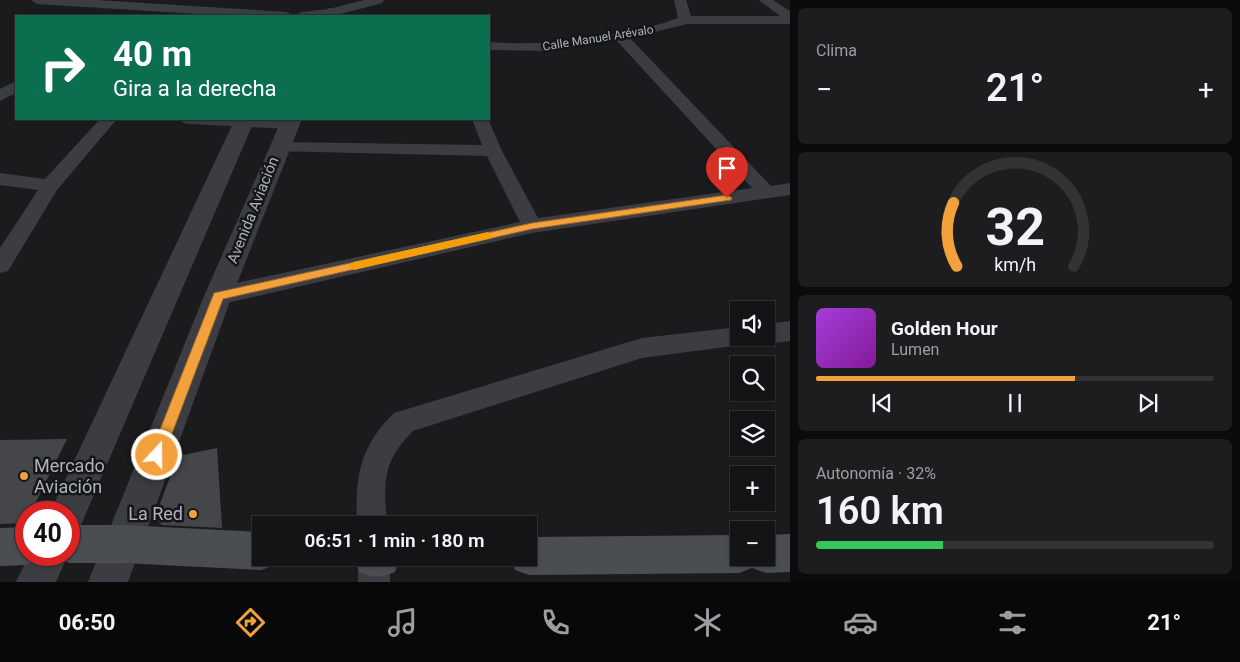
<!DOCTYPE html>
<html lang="es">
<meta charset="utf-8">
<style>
body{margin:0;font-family:Roboto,sans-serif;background:#1d1d1f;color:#f1f3f6;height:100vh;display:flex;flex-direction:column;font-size:19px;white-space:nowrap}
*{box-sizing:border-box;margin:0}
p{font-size:16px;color:#9d9ea1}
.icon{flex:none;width:28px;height:28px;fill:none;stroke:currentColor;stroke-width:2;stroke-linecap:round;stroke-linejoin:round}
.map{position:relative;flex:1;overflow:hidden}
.sheet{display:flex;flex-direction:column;gap:8px;padding:8px;background:#0b0b0c;width:450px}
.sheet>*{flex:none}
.hud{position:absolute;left:15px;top:15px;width:475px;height:105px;border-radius:0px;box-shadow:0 1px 4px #0004,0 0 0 1px #333335;background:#0b6e4f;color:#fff;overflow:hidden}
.fabs{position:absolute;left:730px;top:301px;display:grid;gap:10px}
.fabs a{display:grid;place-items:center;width:45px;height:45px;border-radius:0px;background:#141416;box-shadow:0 1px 4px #0004,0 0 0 1px #333335;font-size:25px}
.speed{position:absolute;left:15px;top:501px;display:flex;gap:10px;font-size:25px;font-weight:700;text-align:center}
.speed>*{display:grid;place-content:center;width:65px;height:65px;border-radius:50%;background:#141416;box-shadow:0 1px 4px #0004,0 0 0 1px #333335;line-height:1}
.speed .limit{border:8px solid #d22;background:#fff;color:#111}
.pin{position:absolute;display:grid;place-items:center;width:42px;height:42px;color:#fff;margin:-51px -21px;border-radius:50% 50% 50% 0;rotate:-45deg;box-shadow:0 0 5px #0007}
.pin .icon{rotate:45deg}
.me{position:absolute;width:55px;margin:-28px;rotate:21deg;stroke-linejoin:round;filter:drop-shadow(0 0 4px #0008)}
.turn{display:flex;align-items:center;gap:18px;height:105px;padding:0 15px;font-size:22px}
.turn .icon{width:65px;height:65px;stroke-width:2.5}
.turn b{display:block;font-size:35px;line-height:42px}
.big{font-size:38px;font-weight:600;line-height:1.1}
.sheet .widget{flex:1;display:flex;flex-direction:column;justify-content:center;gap:8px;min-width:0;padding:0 18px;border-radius:8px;background:#1d1d1f}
.sheet .dial{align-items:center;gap:0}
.dial svg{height:130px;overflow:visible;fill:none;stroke:#333335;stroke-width:7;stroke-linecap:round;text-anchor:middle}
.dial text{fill:#f1f3f6;stroke:none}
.song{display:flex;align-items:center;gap:15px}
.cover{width:60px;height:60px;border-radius:8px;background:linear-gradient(135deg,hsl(280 70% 55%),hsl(290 70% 35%))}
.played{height:5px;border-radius:2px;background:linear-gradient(90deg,#f3a13d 65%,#333335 65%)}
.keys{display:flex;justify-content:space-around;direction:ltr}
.heat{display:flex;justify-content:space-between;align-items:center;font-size:28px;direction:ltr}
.charge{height:8px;border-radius:4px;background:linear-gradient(90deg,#34c759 32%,#333335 0)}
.trip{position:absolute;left:252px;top:516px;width:285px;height:50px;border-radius:0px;background:#141416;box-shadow:0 1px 4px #0004,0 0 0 1px #333335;font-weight:600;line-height:50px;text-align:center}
.menu{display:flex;height:80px;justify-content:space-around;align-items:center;background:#080809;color:#9d9ea1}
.menu .icon{width:35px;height:35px}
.menu .active{color:#f3a13d}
.menu b{font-size:22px;color:#f1f3f6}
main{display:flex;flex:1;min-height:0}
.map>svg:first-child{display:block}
</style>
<main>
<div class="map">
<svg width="790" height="582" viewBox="0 0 790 582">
<rect width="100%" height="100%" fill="#1b1b1d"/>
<path fill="#45464a" d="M 67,439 L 31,512 L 26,512 L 25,523 L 0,524 L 0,440 Z
M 217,448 L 222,528 L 162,525 L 155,517 L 178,456 Z"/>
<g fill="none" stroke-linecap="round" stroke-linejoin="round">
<path fill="#3c3d42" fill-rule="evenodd" d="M 31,0 L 97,0 L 287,12 L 294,16 L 230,16 L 37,4 Z
M 364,0 L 384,0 L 382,3 L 333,16 L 294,16 L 301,12 L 329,9 Z
M 674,0 L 686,0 L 691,16 L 780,16 L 759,0 L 773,0 L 790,11 L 790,24 L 687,24 L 630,38 L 771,186 L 790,183 L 790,195 L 532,233 L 218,305 L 210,302 L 207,296 L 210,290 L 218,287 L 520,222 L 487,156 L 273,151 L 270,147 L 273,143 L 279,142 L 482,145 L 472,119 L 488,119 L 502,151 L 538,218 L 752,188 L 617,41 L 546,51 L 489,50 L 489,42 C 548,47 607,37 664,23 L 678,18 Z
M 16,81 L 16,93 L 0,101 L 0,89 Z
M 100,119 L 117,119 L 57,190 L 8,271 L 0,273 L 0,248 L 38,190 L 0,185 L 0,173 L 45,179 Z
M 181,119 L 286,119 L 296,120 L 298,124 L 296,128 L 290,129 L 189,124 L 183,123 Z
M 790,321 L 790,341 L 766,344 L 758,341 L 756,338 L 766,338 L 766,324 Z
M 739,327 L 739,338 L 751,338 L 748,344 L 642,358 L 413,431 C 381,463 384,483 387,525 L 357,525 C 355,478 359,447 394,413 L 642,338 Z
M 358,558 L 390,558 L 390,582 L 358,582 Z"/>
<path fill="#3c3d42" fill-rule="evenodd" d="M 330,8 L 336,10 L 337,16 L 321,16 L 324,10 Z
M 235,119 L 255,119 L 81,525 L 69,530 L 69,512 L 50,512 Z
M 282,119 L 302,119 L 232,296 L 128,582 L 88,582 L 204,296 Z
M 29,555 L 68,555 L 56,582 L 16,582 Z"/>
<path fill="#4a4d52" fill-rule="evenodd" d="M 69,525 L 123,525 L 261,532 L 261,558 L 277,558 L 275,565 L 261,570 L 123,563 L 69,563 L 55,555 L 69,555 Z
M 26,527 L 26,555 L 41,555 L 39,559 L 26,565 L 0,566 L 0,528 Z
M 790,534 L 790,572 L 766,573 L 752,568 L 739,573 L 529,575 L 515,570 L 510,558 L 529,558 L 529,537 L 739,535 L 739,558 L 766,558 L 766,535 Z
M 354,558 L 400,558 L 395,572 C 380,578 374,578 359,572 Z"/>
</g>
<path fill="#f3a13d" stroke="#9e6928" d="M 727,195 L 732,198 L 731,200 L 532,229 L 223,299 L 162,460 L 157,462 L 152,460 L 150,455 L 214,293 L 532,223 Z"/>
<path fill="#f59e0b" d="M 488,232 L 493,236 L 492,238 L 354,270 L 348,266 L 354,262 Z"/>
<g fill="#f3a13d" stroke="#161618" stroke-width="2">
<circle cx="24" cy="476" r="5"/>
<circle cx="193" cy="514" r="5"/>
</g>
<g text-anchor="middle" stroke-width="5" stroke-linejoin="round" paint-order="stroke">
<g font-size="12" fill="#adb4bc" stroke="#161618">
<text transform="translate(598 38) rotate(-9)" y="4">Calle Manuel Arévalo</text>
</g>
<g font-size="15" fill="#adb4bc" stroke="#161618">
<text transform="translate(253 210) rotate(-68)" y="5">Avenida Aviación</text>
</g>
<g font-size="18" fill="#adb4bc" stroke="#161618" text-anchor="start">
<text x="34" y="472">Mercado<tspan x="34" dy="21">Aviación</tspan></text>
<text x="183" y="520" text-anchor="end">La Red</text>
</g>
</g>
</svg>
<div class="fabs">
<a><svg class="icon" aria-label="sound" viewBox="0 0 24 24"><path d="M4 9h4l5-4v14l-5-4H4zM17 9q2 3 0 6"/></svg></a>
<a><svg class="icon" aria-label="search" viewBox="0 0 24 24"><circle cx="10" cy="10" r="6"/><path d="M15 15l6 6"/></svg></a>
<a><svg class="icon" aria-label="layers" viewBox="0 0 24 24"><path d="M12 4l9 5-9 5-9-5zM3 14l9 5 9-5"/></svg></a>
<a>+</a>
<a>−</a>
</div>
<div class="speed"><div class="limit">40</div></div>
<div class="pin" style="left:727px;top:198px;background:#d93025"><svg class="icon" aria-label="arrive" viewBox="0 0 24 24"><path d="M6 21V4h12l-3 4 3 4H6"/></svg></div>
<svg class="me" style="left:157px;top:455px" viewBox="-20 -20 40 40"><circle r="17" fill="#f3a13d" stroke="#fff" stroke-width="3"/><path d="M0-11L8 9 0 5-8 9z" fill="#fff"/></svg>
<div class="trip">06:51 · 1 min · 180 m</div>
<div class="hud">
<div class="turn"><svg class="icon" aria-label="right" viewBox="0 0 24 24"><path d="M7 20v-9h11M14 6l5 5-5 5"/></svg><div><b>40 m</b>Gira a la derecha</div></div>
</div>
</div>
<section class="sheet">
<div class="widget"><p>Clima</p>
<div class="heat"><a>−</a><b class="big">21°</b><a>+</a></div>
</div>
<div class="widget dial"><svg viewBox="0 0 100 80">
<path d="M14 69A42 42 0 1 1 86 69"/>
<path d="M14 69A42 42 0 0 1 12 30" stroke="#f3a13d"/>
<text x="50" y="56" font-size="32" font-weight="700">32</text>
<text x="50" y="72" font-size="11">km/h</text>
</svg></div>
<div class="widget">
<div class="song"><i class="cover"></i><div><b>Golden Hour</b><p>Lumen</p></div></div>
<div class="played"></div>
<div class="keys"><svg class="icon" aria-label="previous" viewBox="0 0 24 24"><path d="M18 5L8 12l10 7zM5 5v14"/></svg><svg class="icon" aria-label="pause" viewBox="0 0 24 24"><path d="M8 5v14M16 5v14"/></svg><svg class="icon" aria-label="next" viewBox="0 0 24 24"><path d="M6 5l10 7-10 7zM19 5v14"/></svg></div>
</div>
<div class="widget"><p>Autonomía · 32%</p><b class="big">160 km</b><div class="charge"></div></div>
</section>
</main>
<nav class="menu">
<b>06:50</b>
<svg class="icon active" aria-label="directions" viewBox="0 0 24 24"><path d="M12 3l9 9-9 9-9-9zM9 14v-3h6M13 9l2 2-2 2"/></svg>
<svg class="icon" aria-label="music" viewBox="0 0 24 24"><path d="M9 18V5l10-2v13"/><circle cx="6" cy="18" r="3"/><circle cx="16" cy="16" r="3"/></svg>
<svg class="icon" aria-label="phone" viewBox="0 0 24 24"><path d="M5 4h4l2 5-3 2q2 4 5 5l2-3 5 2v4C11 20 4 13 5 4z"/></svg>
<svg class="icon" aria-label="climate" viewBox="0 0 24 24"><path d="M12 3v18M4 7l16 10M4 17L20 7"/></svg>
<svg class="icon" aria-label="car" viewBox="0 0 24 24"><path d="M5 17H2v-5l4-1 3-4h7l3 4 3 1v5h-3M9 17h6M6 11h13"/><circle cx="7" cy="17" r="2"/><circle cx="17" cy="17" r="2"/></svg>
<svg class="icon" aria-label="filters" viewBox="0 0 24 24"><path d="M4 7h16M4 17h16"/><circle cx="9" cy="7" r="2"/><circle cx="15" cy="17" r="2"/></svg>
<b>21°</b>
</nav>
